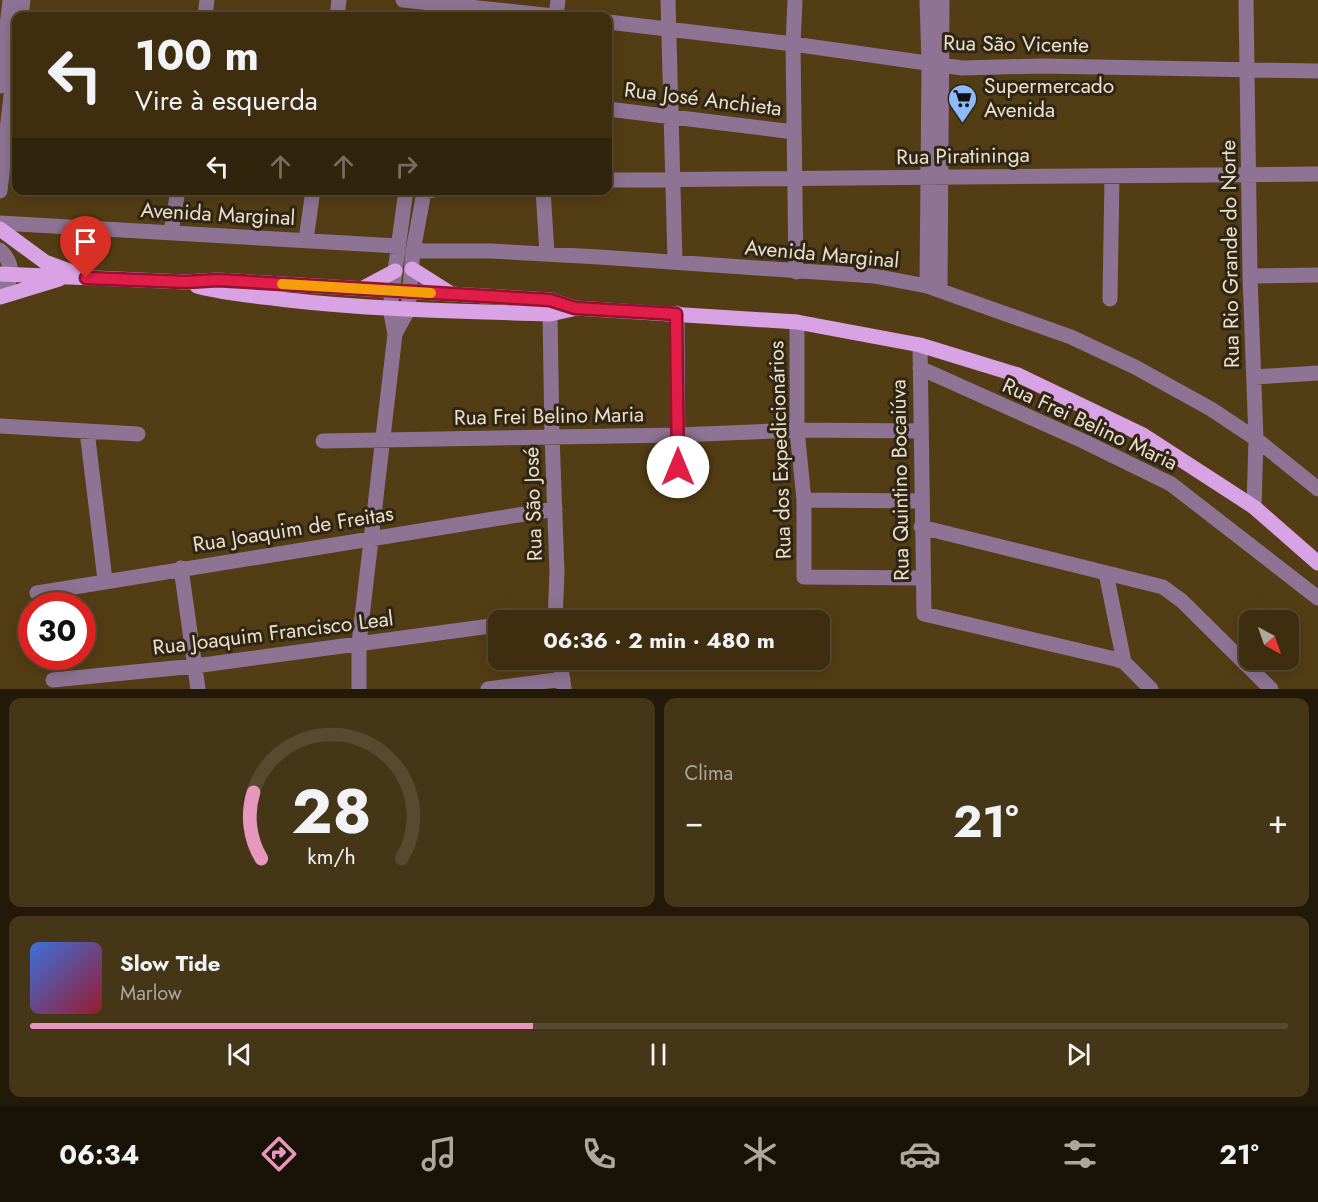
<!DOCTYPE html>
<html lang="pt">
<meta charset="utf-8">
<style>
body{margin:0;font-family:Jost,sans-serif;background:#453618;color:#f1f3f6;height:100vh;display:flex;flex-direction:column;font-size:22px;white-space:nowrap}
*{box-sizing:border-box;margin:0}
p{font-size:20px;color:#ada89e}
.icon{flex:none;width:33px;height:33px;fill:none;stroke:currentColor;stroke-width:2;stroke-linecap:round;stroke-linejoin:round}
.map{position:relative;height:689px;overflow:hidden}
.panel{display:flex;flex-direction:column;gap:9px;padding:9px;background:#221908;flex:1}
.panel>*{flex:none}
.hud{position:absolute;left:12px;top:12px;width:600px;height:183px;border-radius:12px;box-shadow:0 3px 15px #0003,0 0 0 2px #574a2f;background:#3e2e0f;color:#f1f3f6;overflow:hidden}
.needle{width:39px;rotate:140deg}
.fabs{position:absolute;left:1239px;top:610px;display:grid;gap:12px}
.fabs a{display:grid;place-items:center;width:60px;height:60px;border-radius:12px;background:#3e2e0f;box-shadow:0 3px 15px #0003,0 0 0 2px #574a2f;font-size:30px}
.speed{position:absolute;left:18px;top:592px;display:flex;gap:12px;font-size:30px;font-weight:700;text-align:center}
.speed>*{display:grid;place-content:center;width:78px;height:78px;border-radius:50%;background:#3e2e0f;box-shadow:0 3px 15px #0003,0 0 0 2px #574a2f;line-height:1}
.speed .limit{border:9px solid #d22;background:#fff;color:#111}
.pin{position:absolute;display:grid;place-items:center;width:51px;height:51px;color:#fff;margin:-62px -26px;border-radius:50% 50% 50% 0;rotate:-45deg;box-shadow:0 0 6px #0007}
.pin .icon{rotate:45deg}
.me{position:absolute;width:66px;margin:-33px;rotate:0deg;stroke-linejoin:round;filter:drop-shadow(0 0 4px #0008)}
.turn{display:flex;align-items:center;gap:21px;height:126px;padding:0 24px;font-size:27px}
.turn .icon{width:78px;height:78px;stroke-width:2.5}
.turn b{display:block;font-size:42px;line-height:51px}
.lanes{display:flex;align-items:center;height:57px;padding:0 24px;background:#0003;justify-content:center;gap:30px;direction:ltr}
.lanes .off{opacity:.35}
.big{font-size:45px;font-weight:700;line-height:1.1}
.panel .tile{flex:1;display:flex;flex-direction:column;justify-content:center;gap:9px;min-width:0;padding:0 21px;border-radius:12px;background:#453618}
.panel .dial{align-items:center;gap:0}
.dial svg{height:156px;overflow:visible;fill:none;stroke:#574a2f;stroke-width:7;stroke-linecap:round;text-anchor:middle}
.dial text{fill:#f1f3f6;stroke:none}
.song{display:flex;align-items:center;gap:18px}
.cover{width:72px;height:72px;border-radius:9px;background:linear-gradient(135deg,hsl(220 70% 55%),hsl(350 70% 35%))}
.played{height:6px;border-radius:3px;background:linear-gradient(90deg,#e797bd 40%,#574a2f 40%)}
.keys{display:flex;justify-content:space-around;direction:ltr}
.heat{display:flex;justify-content:space-between;align-items:center;font-size:33px;direction:ltr}
.panel .tiles{flex:1;display:grid;gap:9px;grid-template-columns:1fr 1fr}
.tile:last-child{grid-column:span 2}
.trip{position:absolute;left:488px;top:610px;width:342px;height:60px;border-radius:12px;background:#3e2e0f;box-shadow:0 3px 15px #0003,0 0 0 2px #574a2f;font-weight:700;line-height:60px;text-align:center}
.menu{display:flex;height:96px;justify-content:space-around;align-items:center;background:#191206;color:#ada89e}
.menu .icon{width:42px;height:42px}
.menu .active{color:#e797bd}
.menu b{font-size:27px;color:#f1f3f6}
.map>svg:first-child{display:block}
</style>
<div class="map">
<svg width="1318" height="689" viewBox="0 0 1318 689">
<rect width="100%" height="100%" fill="#533d14"/>
<g fill="none" stroke-linecap="round" stroke-linejoin="round">
<path stroke="#8e7394" stroke-width="15" d="M 403,0 L 554,16
M 668,0 L 675,262
M 795,0 L 793,44 L 796,272
M 1246,0 L 1250,276 L 1256,439 L 1254,507
M 21,16 L 23,0
M 205,16 L 207,0
M 337,16 L 339,0
M 556,16 L 558,0
M 608,22 L 793,44 L 962,68 L 1042,66 L 1318,71
M 0,86 L 10,0
M 608,109 L 794,132
M 608,180 L 1318,174
M 543,190 L 547,253
M 0,191 L 16,52
M 0,223 L 398,246
M 171,232 L 178,190
M 306,240 L 313,190
M 0,250 C 14,263 14,281 0,294
M 413,251 L 490,251 L 599,257 L 874,276 L 927,286 L 1071,337 L 1135,367 L 1211,409 L 1256,439 L 1318,489
M 1250,276 L 1318,275
M 927,286 L 929,63 L 927,0
M 940,290 L 942,0
M 1110,299 L 1112,176
M 677,313 L 678,467
M 550,314 L 552,436 L 557,572 L 555,621
M 797,322 L 797,430 L 804,500 L 804,577 L 922,578
M 395,334 L 408,310 L 413,251 L 424,192 L 434,190
M 920,345 L 924,614 L 1115,659 L 1124,662 L 1151,689
M 920,368 L 1083,441 L 1171,484 L 1318,598
M 1254,377 L 1318,373
M 0,426 L 138,434
M 87,431 L 105,580
M 323,441 L 678,435 L 797,430 L 920,431
M 804,500 L 922,501
M 921,527 L 1163,587 L 1182,601 L 1271,689
M 181,568 L 198,689
M 1106,573 L 1124,662
M 37,593 L 555,509
M 527,621 L 555,617
M 560,660 L 564,689
M 53,680 L 195,666 L 498,625
M 359,689 L 359,643 L 395,334 L 390,308 L 406,190
M 488,689 L 563,679"/>
<path stroke="#d8a2e5" stroke-width="15" d="M 0,229 L 45,262 L 72,272
M 412,269 L 450,293
M 0,274 L 186,282 L 218,280 L 550,300 L 575,308 L 797,322 L 920,345 L 1018,375 L 1143,435 L 1254,507 L 1318,563
M 197,286 C 226,294 257,296 288,300 C 375,310 462,311 550,314 L 573,309
M 363,288 L 395,271
M 0,297 L 59,279"/>
</g>
<g fill="none" stroke-linecap="round" stroke-linejoin="round">
<defs>
<path id="route" d="M 86,278 L 186,282 L 218,280 L 550,300 L 575,308 L 676,314 L 678,467"/>
</defs>
<use href="#route" stroke="#92132f" stroke-width="15"/>
<use href="#route" stroke="#e11d48" stroke-width="10"/>
<path stroke="#f59e0b" stroke-width="10" d="M 282,284 L 431,293"/>
</g>
<defs>
<symbol id="supermarket-pin" viewBox="-11 -11 22 30"><path d="M0 17L-7.5 6A9.5 9.5 0 1 1 7.5 6Z" fill="#8eb9fd" stroke="#302615"/><path d="M-6-5.5h2.5l.6 2H6L4.5 2H-2.5L-4.4-4H-6ZM-1.5 3.2a1.3 1.3 0 1 0 .1 0ZM3 3.2a1.3 1.3 0 1 0 .1 0Z" fill="#111"/></symbol>
</defs>
<g fill-rule="evenodd">
<use href="#supermarket-pin" x="946" y="82" width="33" height="45"/>
</g>
<g text-anchor="middle" stroke-width="6" stroke-linejoin="round" paint-order="stroke">
<g font-size="21" fill="#ede0cb" stroke="#302615">
<text transform="translate(1016 44) rotate(1)" y="7">Rua São Vicente</text>
<text transform="translate(703 99) rotate(7)" y="7">Rua José Anchieta</text>
<text transform="translate(963 156) rotate(-1)" y="7">Rua Piratininga</text>
<text transform="translate(218 214) rotate(3)" y="7">Avenida Marginal</text>
<text transform="translate(822 254) rotate(5)" y="7">Avenida Marginal</text>
<text transform="translate(1230 254) rotate(-91)" y="7">Rua Rio Grande do Norte</text>
<text transform="translate(549 416) rotate(-1)" y="7">Rua Frei Belino Maria</text>
<text transform="translate(1090 424) rotate(25)" y="7">Rua Frei Belino Maria</text>
<text transform="translate(780 450) rotate(-92)" y="7">Rua dos Expedicionários</text>
<text transform="translate(900 480) rotate(-91)" y="7">Rua Quintino Bocaiúva</text>
<text transform="translate(533 504) rotate(-92)" y="7">Rua São José</text>
<text transform="translate(293 529) rotate(-9)" y="7">Rua Joaquim de Freitas</text>
<text transform="translate(273 633) rotate(-7)" y="7">Rua Joaquim Francisco Leal</text>
</g>
<g font-size="21" fill="#ede0cb" stroke="#302615" text-anchor="start">
<text x="984" y="93">Supermercado<tspan x="984" dy="24">Avenida</tspan></text>
</g>
</g>
</svg>
<div class="fabs">
<a><svg class="needle" viewBox="-14 -14 28 28"><path d="M0-13l5 13h-10z" fill="#e53935"/><path d="M0 13l5-13h-10z" fill="#ada89e"/></svg></a>
</div>
<div class="speed"><div class="limit">30</div></div>
<div class="pin" style="left:86px;top:278px;background:#d93025"><svg class="icon" aria-label="arrive" viewBox="0 0 24 24"><path d="M6 21V4h12l-3 4 3 4H6"/></svg></div>
<svg class="me" style="left:678px;top:467px" viewBox="-20 -20 40 40"><circle r="19" fill="#fff"/><path d="M0-13L10 11 0 6-10 11z" fill="#e11d48"/></svg>
<div class="trip">06:36 · 2 min · 480 m</div>
<div class="hud">
<div class="turn"><svg class="icon" aria-label="left" viewBox="0 0 24 24"><path d="M17 20v-9H6M10 6l-5 5 5 5"/></svg><div><b>100 m</b>Vire à esquerda</div></div>
<div class="lanes"><svg class="icon" aria-label="left" viewBox="0 0 24 24"><path d="M17 20v-9H6M10 6l-5 5 5 5"/></svg><svg class="icon off" aria-label="ahead" viewBox="0 0 24 24"><path d="M12 20V5M6 11l6-6 6 6"/></svg><svg class="icon off" aria-label="ahead" viewBox="0 0 24 24"><path d="M12 20V5M6 11l6-6 6 6"/></svg><svg class="icon off" aria-label="right" viewBox="0 0 24 24"><path d="M7 20v-9h11M14 6l5 5-5 5"/></svg></div>
</div>
</div>
<section class="panel">
<div class="tiles">
<div class="tile dial"><svg viewBox="0 0 100 80">
<path d="M14 69A42 42 0 1 1 86 69"/>
<path d="M14 69A42 42 0 0 1 10 35" stroke="#e797bd"/>
<text x="50" y="56" font-size="32" font-weight="700">28</text>
<text x="50" y="72" font-size="11">km/h</text>
</svg></div>
<div class="tile"><p>Clima</p>
<div class="heat"><a>−</a><b class="big">21°</b><a>+</a></div>
</div>
<div class="tile">
<div class="song"><i class="cover"></i><div><b>Slow Tide</b><p>Marlow</p></div></div>
<div class="played"></div>
<div class="keys"><svg class="icon" aria-label="previous" viewBox="0 0 24 24"><path d="M18 5L8 12l10 7zM5 5v14"/></svg><svg class="icon" aria-label="pause" viewBox="0 0 24 24"><path d="M8 5v14M16 5v14"/></svg><svg class="icon" aria-label="next" viewBox="0 0 24 24"><path d="M6 5l10 7-10 7zM19 5v14"/></svg></div>
</div>
</div>
</section>
<nav class="menu">
<b>06:34</b>
<svg class="icon active" aria-label="directions" viewBox="0 0 24 24"><path d="M12 3l9 9-9 9-9-9zM9 14v-3h6M13 9l2 2-2 2"/></svg>
<svg class="icon" aria-label="music" viewBox="0 0 24 24"><path d="M9 18V5l10-2v13"/><circle cx="6" cy="18" r="3"/><circle cx="16" cy="16" r="3"/></svg>
<svg class="icon" aria-label="phone" viewBox="0 0 24 24"><path d="M5 4h4l2 5-3 2q2 4 5 5l2-3 5 2v4C11 20 4 13 5 4z"/></svg>
<svg class="icon" aria-label="climate" viewBox="0 0 24 24"><path d="M12 3v18M4 7l16 10M4 17L20 7"/></svg>
<svg class="icon" aria-label="car" viewBox="0 0 24 24"><path d="M5 17H2v-5l4-1 3-4h7l3 4 3 1v5h-3M9 17h6M6 11h13"/><circle cx="7" cy="17" r="2"/><circle cx="17" cy="17" r="2"/></svg>
<svg class="icon" aria-label="filters" viewBox="0 0 24 24"><path d="M4 7h16M4 17h16"/><circle cx="9" cy="7" r="2"/><circle cx="15" cy="17" r="2"/></svg>
<b>21°</b>
</nav>
